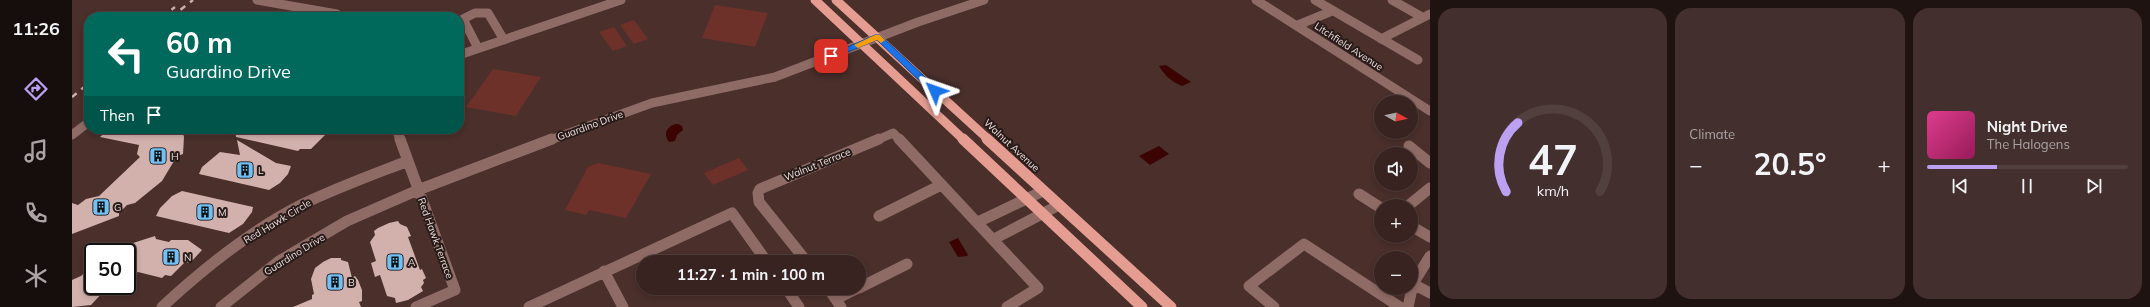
<!DOCTYPE html>
<meta charset="utf-8">
<style>
body{margin:0;font-family:Mulish,sans-serif;background:#432f2d;color:#f1f3f6;height:100vh;display:flex;flex-direction:column;font-size:15px;white-space:nowrap}
*{box-sizing:border-box;margin:0}
p{font-size:13px;color:#aba4a5}
.icon{flex:none;width:22px;height:22px;fill:none;stroke:currentColor;stroke-width:2;stroke-linecap:round;stroke-linejoin:round}
.map{position:relative;flex:1;overflow:hidden}
.drawer{display:flex;flex-direction:column;gap:8px;padding:8px;background:#1f1312;width:720px}
.drawer>*{flex:none}
.hud{position:absolute;left:12px;top:12px;width:380px;height:122px;border-radius:16px;box-shadow:0 2px 6px #0003,0 0 0 1px #52403e;background:#00695c;color:#fff;overflow:hidden}
.needle{width:26px;rotate:98deg}
.fabs{position:absolute;left:1302px;top:95px;display:grid;gap:8px}
.fabs a{display:grid;place-items:center;width:44px;height:44px;border-radius:50%;background:#382320;box-shadow:0 2px 6px #0003,0 0 0 1px #52403e;font-size:20px}
.speed{position:absolute;left:12px;top:243px;display:flex;gap:8px;font-size:20px;font-weight:700;text-align:center}
.speed>*{display:grid;place-content:center;width:52px;height:52px;border-radius:50%;background:#382320;box-shadow:0 2px 6px #0003,0 0 0 1px #52403e;line-height:1}
.speed .limit{border:2px solid #111;border-radius:6px;background:#fff;color:#111}
.pin{position:absolute;display:grid;place-items:center;width:34px;height:34px;color:#fff;margin:-17px;border-radius:8px;box-shadow:0 2px 6px #0006}
.me{position:absolute;width:44px;margin:-22px;rotate:313deg;stroke-linejoin:round;filter:drop-shadow(0 0 3px #0008)}
.turn{display:flex;align-items:center;gap:14px;height:84px;padding:0 16px;font-size:18px}
.turn .icon{width:52px;height:52px;stroke-width:2.5}
.turn b{display:block;font-size:28px;line-height:34px}
.then{display:flex;align-items:center;height:38px;padding:0 16px;background:#0003;gap:8px;font-size:15px}
.big{font-size:30px;font-weight:700;line-height:1.1}
.drawer .card{flex:1;display:flex;flex-direction:column;justify-content:center;gap:6px;min-width:0;padding:0 14px;border-radius:16px;background:#432f2d}
.drawer .dial{align-items:center;gap:0}
.dial svg{height:104px;overflow:visible;fill:none;stroke:#52403e;stroke-width:7;stroke-linecap:round;text-anchor:middle}
.dial text{fill:#f1f3f6;stroke:none}
.song{display:flex;align-items:center;gap:12px}
.cover{width:48px;height:48px;border-radius:6px;background:linear-gradient(135deg,hsl(330 70% 55%),hsl(330 70% 35%))}
.played{height:4px;border-radius:2px;background:linear-gradient(90deg,#bca0f2 35%,#52403e 35%)}
.keys{display:flex;justify-content:space-around;direction:ltr}
.heat{display:flex;justify-content:space-between;align-items:center;font-size:22px;direction:ltr}
.drawer .tiles{flex:1;display:grid;gap:8px;grid-template-columns:repeat(3,1fr)}
.trip{position:absolute;left:564px;top:255px;width:230px;height:40px;border-radius:20px;background:#382320;box-shadow:0 2px 6px #0003,0 0 0 1px #52403e;font-weight:700;line-height:40px;text-align:center}
main{display:flex;flex:1;min-height:0}
.tabs{display:flex;flex-direction:column;width:72px;justify-content:space-around;align-items:center;background:#160e0d;color:#aba4a5}
.tabs .icon{width:28px;height:28px}
.tabs .active{color:#bca0f2}
.tabs b{font-size:18px;color:#f1f3f6}
.map>svg:first-child{display:block}
</style>
<main>
<nav class="tabs">
<b>11:26</b>
<svg class="icon active" aria-label="directions" viewBox="0 0 24 24"><path d="M12 3l9 9-9 9-9-9zM9 14v-3h6M13 9l2 2-2 2"/></svg>
<svg class="icon" aria-label="music" viewBox="0 0 24 24"><path d="M9 18V5l10-2v13"/><circle cx="6" cy="18" r="3"/><circle cx="16" cy="16" r="3"/></svg>
<svg class="icon" aria-label="phone" viewBox="0 0 24 24"><path d="M5 4h4l2 5-3 2q2 4 5 5l2-3 5 2v4C11 20 4 13 5 4z"/></svg>
<svg class="icon" aria-label="climate" viewBox="0 0 24 24"><path d="M12 3v18M4 7l16 10M4 17L20 7"/></svg>
</nav>
<div class="map">
<svg width="1358" height="307" viewBox="0 0 1358 307">
<rect width="100%" height="100%" fill="#4a2f2b"/>
<path fill="#6d312a" d="M 643,5 L 696,13 L 683,47 L 630,38 Z
M 562,20 L 576,39 L 562,44 L 548,25 Z
M 542,27 L 555,46 L 541,51 L 527,32 Z
M 421,69 L 469,77 L 444,116 L 394,107 Z
M 667,158 L 676,170 L 641,185 L 632,173 Z
M 526,163 L 579,174 L 554,218 L 517,210 L 514,215 L 493,210 L 516,167 Z"/>
<path fill="#3b0403" d="M 1094,65 L 1119,82 L 1110,86 C 1100,82 1092,75 1087,66 Z
M 606,124 L 610,126 L 611,130 L 605,135 L 603,141 L 597,142 C 590,134 596,124 606,124 Z
M 1087,146 L 1097,154 L 1078,165 L 1067,156 Z
M 886,238 L 896,255 L 895,256 L 886,257 L 877,242 Z"/>
<path fill="#d2b0ab" d="M 37,129 L 110,129 L 112,137 L 111,154 L 105,156 L 90,181 L 63,203 L 55,205 L 47,213 L 47,216 L 0,234 L 0,203 L 6,205 L 14,199 L 27,196 L 68,157 L 65,154 L 67,145 L 28,137 Z
M 163,129 L 248,129 L 249,132 L 255,133 L 239,149 L 228,149 L 226,151 L 164,137 Z
M 165,140 L 204,163 L 219,166 L 216,174 L 208,183 L 197,190 L 127,174 L 130,167 L 148,152 L 168,155 Z
M 110,191 L 181,207 L 180,212 L 171,224 L 157,233 L 84,216 L 88,208 L 100,196 Z
M 326,221 L 328,224 L 335,227 L 339,236 L 336,237 L 348,270 L 350,269 L 354,278 L 351,280 L 352,283 L 349,287 L 351,291 L 336,300 L 324,303 L 323,298 L 315,296 L 308,275 L 303,277 L 299,263 L 304,261 L 298,242 L 303,235 L 302,231 L 306,228 L 317,223 Z
M 83,236 L 84,239 L 97,242 L 99,240 L 116,240 L 130,250 L 119,262 L 112,263 L 99,276 L 93,275 L 90,278 L 66,272 L 55,279 L 55,252 L 36,251 Z
M 259,258 L 269,258 L 269,260 L 276,262 L 280,278 L 283,276 L 286,280 L 290,290 L 290,301 L 287,302 L 289,307 L 221,307 L 240,299 L 240,295 L 242,294 L 239,279 L 243,268 L 251,262 Z
M 21,264 L 21,286 L 33,286 L 30,289 L 33,290 L 19,305 L 0,307 L 0,280 L 9,276 Z"/>
<g fill="none" stroke-linecap="round" stroke-linejoin="round">
<path stroke="#8f6b65" stroke-width="9" d="M 185,0 L 265,14 L 266,17
M 1184,0 L 1358,111
M 1243,0 L 1346,60
M 1320,0 L 1350,17
M 1226,25 L 1260,11
M 1309,39 L 1358,14
M 406,48 L 391,19 L 403,13 L 416,13 L 432,40
M 387,55 L 549,0
M 324,129 L 328,140
M 0,135 L 17,122
M 478,140 L 580,103 L 703,77 L 846,22 L 912,0
M 805,140 L 821,133 L 828,140"/>
<path stroke="#8f6b65" stroke-width="11" d="M 328,139 L 383,290 L 344,307
M 827,139 L 966,288 L 935,307
M 1337,146 L 1358,163
M 1287,194 L 1309,208
M 1336,206 L 1358,188
M 807,216 L 869,185
M 906,222 L 971,191
M 1339,226 L 1358,237
M 922,239 L 987,205
M 735,262 L 687,202 L 686,193 L 688,189 L 807,139
M 532,271 L 551,307
M 1341,284 L 1358,293
M 714,288 L 727,307
M 756,288 L 769,307
M 787,288 L 835,264
M 764,299 L 786,288
M 90,307 C 132,268 178,231 229,205 C 264,188 300,175 336,161
M 149,307 L 207,261 L 275,221 L 346,190 L 480,139
M 457,307 L 660,213 L 695,262
M 1202,307 L 1177,286 L 1232,244 L 1328,307
M 1336,307 L 1341,284 L 1358,256"/>
<path stroke="#e69d91" stroke-width="9" d="M 743,0 L 892,140
M 764,0 L 917,140"/>
<path stroke="#e69d91" stroke-width="11" d="M 891,139 L 1070,307
M 915,139 L 1099,307"/>
<path stroke="#c5b0ad" stroke-width="2.5" stroke-dasharray="6 6" stroke-linecap="butt" d="M 90,17 L 103,7
M 99,17 L 121,0
M 0,97 L 17,83"/>
</g>
<path fill="#1a73e8" stroke="#114b97" d="M 803,35 L 808,35 L 866,89 L 866,93 L 860,93 L 805,40 L 761,58 L 755,56 Z"/>
<path fill="#f59e0b" d="M 803,35 L 808,35 L 813,40 L 809,43 L 805,40 L 786,48 L 782,45 Z"/>
<defs>
<symbol id="building-square" viewBox="-11 -11 22 22"><rect x="-9" y="-9" width="18" height="18" rx="4" fill="#72c1f5" stroke="#271b19"/><path d="M-4-6H4V6H1V3H-1V6H-4ZM-2.5-4.3h1.7v1.8h-1.7ZM.8-4.3h1.7v1.8H.8ZM-2.5-1h1.7V.8h-1.7ZM.8-1h1.7V.8H.8Z" fill="#111"/></symbol>
</defs>
<g fill-rule="evenodd">
<use href="#building-square" x="76" y="146" width="20" height="20"/>
<use href="#building-square" x="163" y="160" width="20" height="20"/>
<use href="#building-square" x="19" y="197" width="20" height="20"/>
<use href="#building-square" x="123" y="202" width="20" height="20"/>
<use href="#building-square" x="89" y="247" width="20" height="20"/>
<use href="#building-square" x="313" y="252" width="20" height="20"/>
<use href="#building-square" x="253" y="272" width="20" height="20"/>
</g>
<g text-anchor="middle" stroke-width="4" stroke-linejoin="round" paint-order="stroke">
<g font-size="10" fill="#f1dfdc" stroke="#271b19">
<text transform="translate(1277 46) rotate(33)" y="4">Litchfield Avenue</text>
<text transform="translate(518 125) rotate(-20)" y="4">Guardino Drive</text>
<text transform="translate(940 145) rotate(43)" y="4">Walnut Avenue</text>
<text transform="translate(745 164) rotate(-22)" y="4">Walnut Terrace</text>
<text transform="translate(205 221) rotate(-31)" y="4">Red Hawk Circle</text>
<text transform="translate(364 238) rotate(70)" y="4">Red Hawk Terrace</text>
<text transform="translate(222 254) rotate(-32)" y="4">Guardino Drive</text>
</g>
<g font-size="10" fill="#f1dfdc" stroke="#271b19" text-anchor="start">
<text x="99" y="160">H</text>
<text x="186" y="174">L</text>
<text x="42" y="211">G</text>
<text x="146" y="216">M</text>
<text x="112" y="261">N</text>
<text x="336" y="266">A</text>
<text x="276" y="286">B</text>
</g>
</g>
</svg>
<div class="fabs">
<a><svg class="needle" viewBox="-14 -14 28 28"><path d="M0-13l5 13h-10z" fill="#e53935"/><path d="M0 13l5-13h-10z" fill="#aba4a5"/></svg></a>
<a><svg class="icon" aria-label="sound" viewBox="0 0 24 24"><path d="M4 9h4l5-4v14l-5-4H4zM17 9q2 3 0 6"/></svg></a>
<a>+</a>
<a>−</a>
</div>
<div class="speed"><div class="limit">50</div></div>
<div class="pin" style="left:759px;top:56px;background:#d93025"><svg class="icon" aria-label="arrive" viewBox="0 0 24 24"><path d="M6 21V4h12l-3 4 3 4H6"/></svg></div>
<svg class="me" style="left:863px;top:91px" viewBox="-20 -20 40 40"><path d="M0-17L14 15 0 8-14 15z" fill="#1a73e8" stroke="#fff" stroke-width="4"/></svg>
<div class="trip">11:27 · 1 min · 100 m</div>
<div class="hud">
<div class="turn"><svg class="icon" aria-label="left" viewBox="0 0 24 24"><path d="M17 20v-9H6M10 6l-5 5 5 5"/></svg><div><b>60 m</b>Guardino Drive</div></div>
<div class="then">Then<svg class="icon" aria-label="arrive" viewBox="0 0 24 24"><path d="M6 21V4h12l-3 4 3 4H6"/></svg></div>
</div>
</div>
<section class="drawer">
<div class="tiles">
<div class="card dial"><svg viewBox="0 0 100 80">
<path d="M14 69A42 42 0 1 1 86 69"/>
<path d="M14 69A42 42 0 0 1 23 16" stroke="#bca0f2"/>
<text x="50" y="56" font-size="32" font-weight="700">47</text>
<text x="50" y="72" font-size="11">km/h</text>
</svg></div>
<div class="card"><p>Climate</p>
<div class="heat"><a>−</a><b class="big">20.5°</b><a>+</a></div>
</div>
<div class="card">
<div class="song"><i class="cover"></i><div><b>Night Drive</b><p>The Halogens</p></div></div>
<div class="played"></div>
<div class="keys"><svg class="icon" aria-label="previous" viewBox="0 0 24 24"><path d="M18 5L8 12l10 7zM5 5v14"/></svg><svg class="icon" aria-label="pause" viewBox="0 0 24 24"><path d="M8 5v14M16 5v14"/></svg><svg class="icon" aria-label="next" viewBox="0 0 24 24"><path d="M6 5l10 7-10 7zM19 5v14"/></svg></div>
</div>
</div>
</section>
</main>
